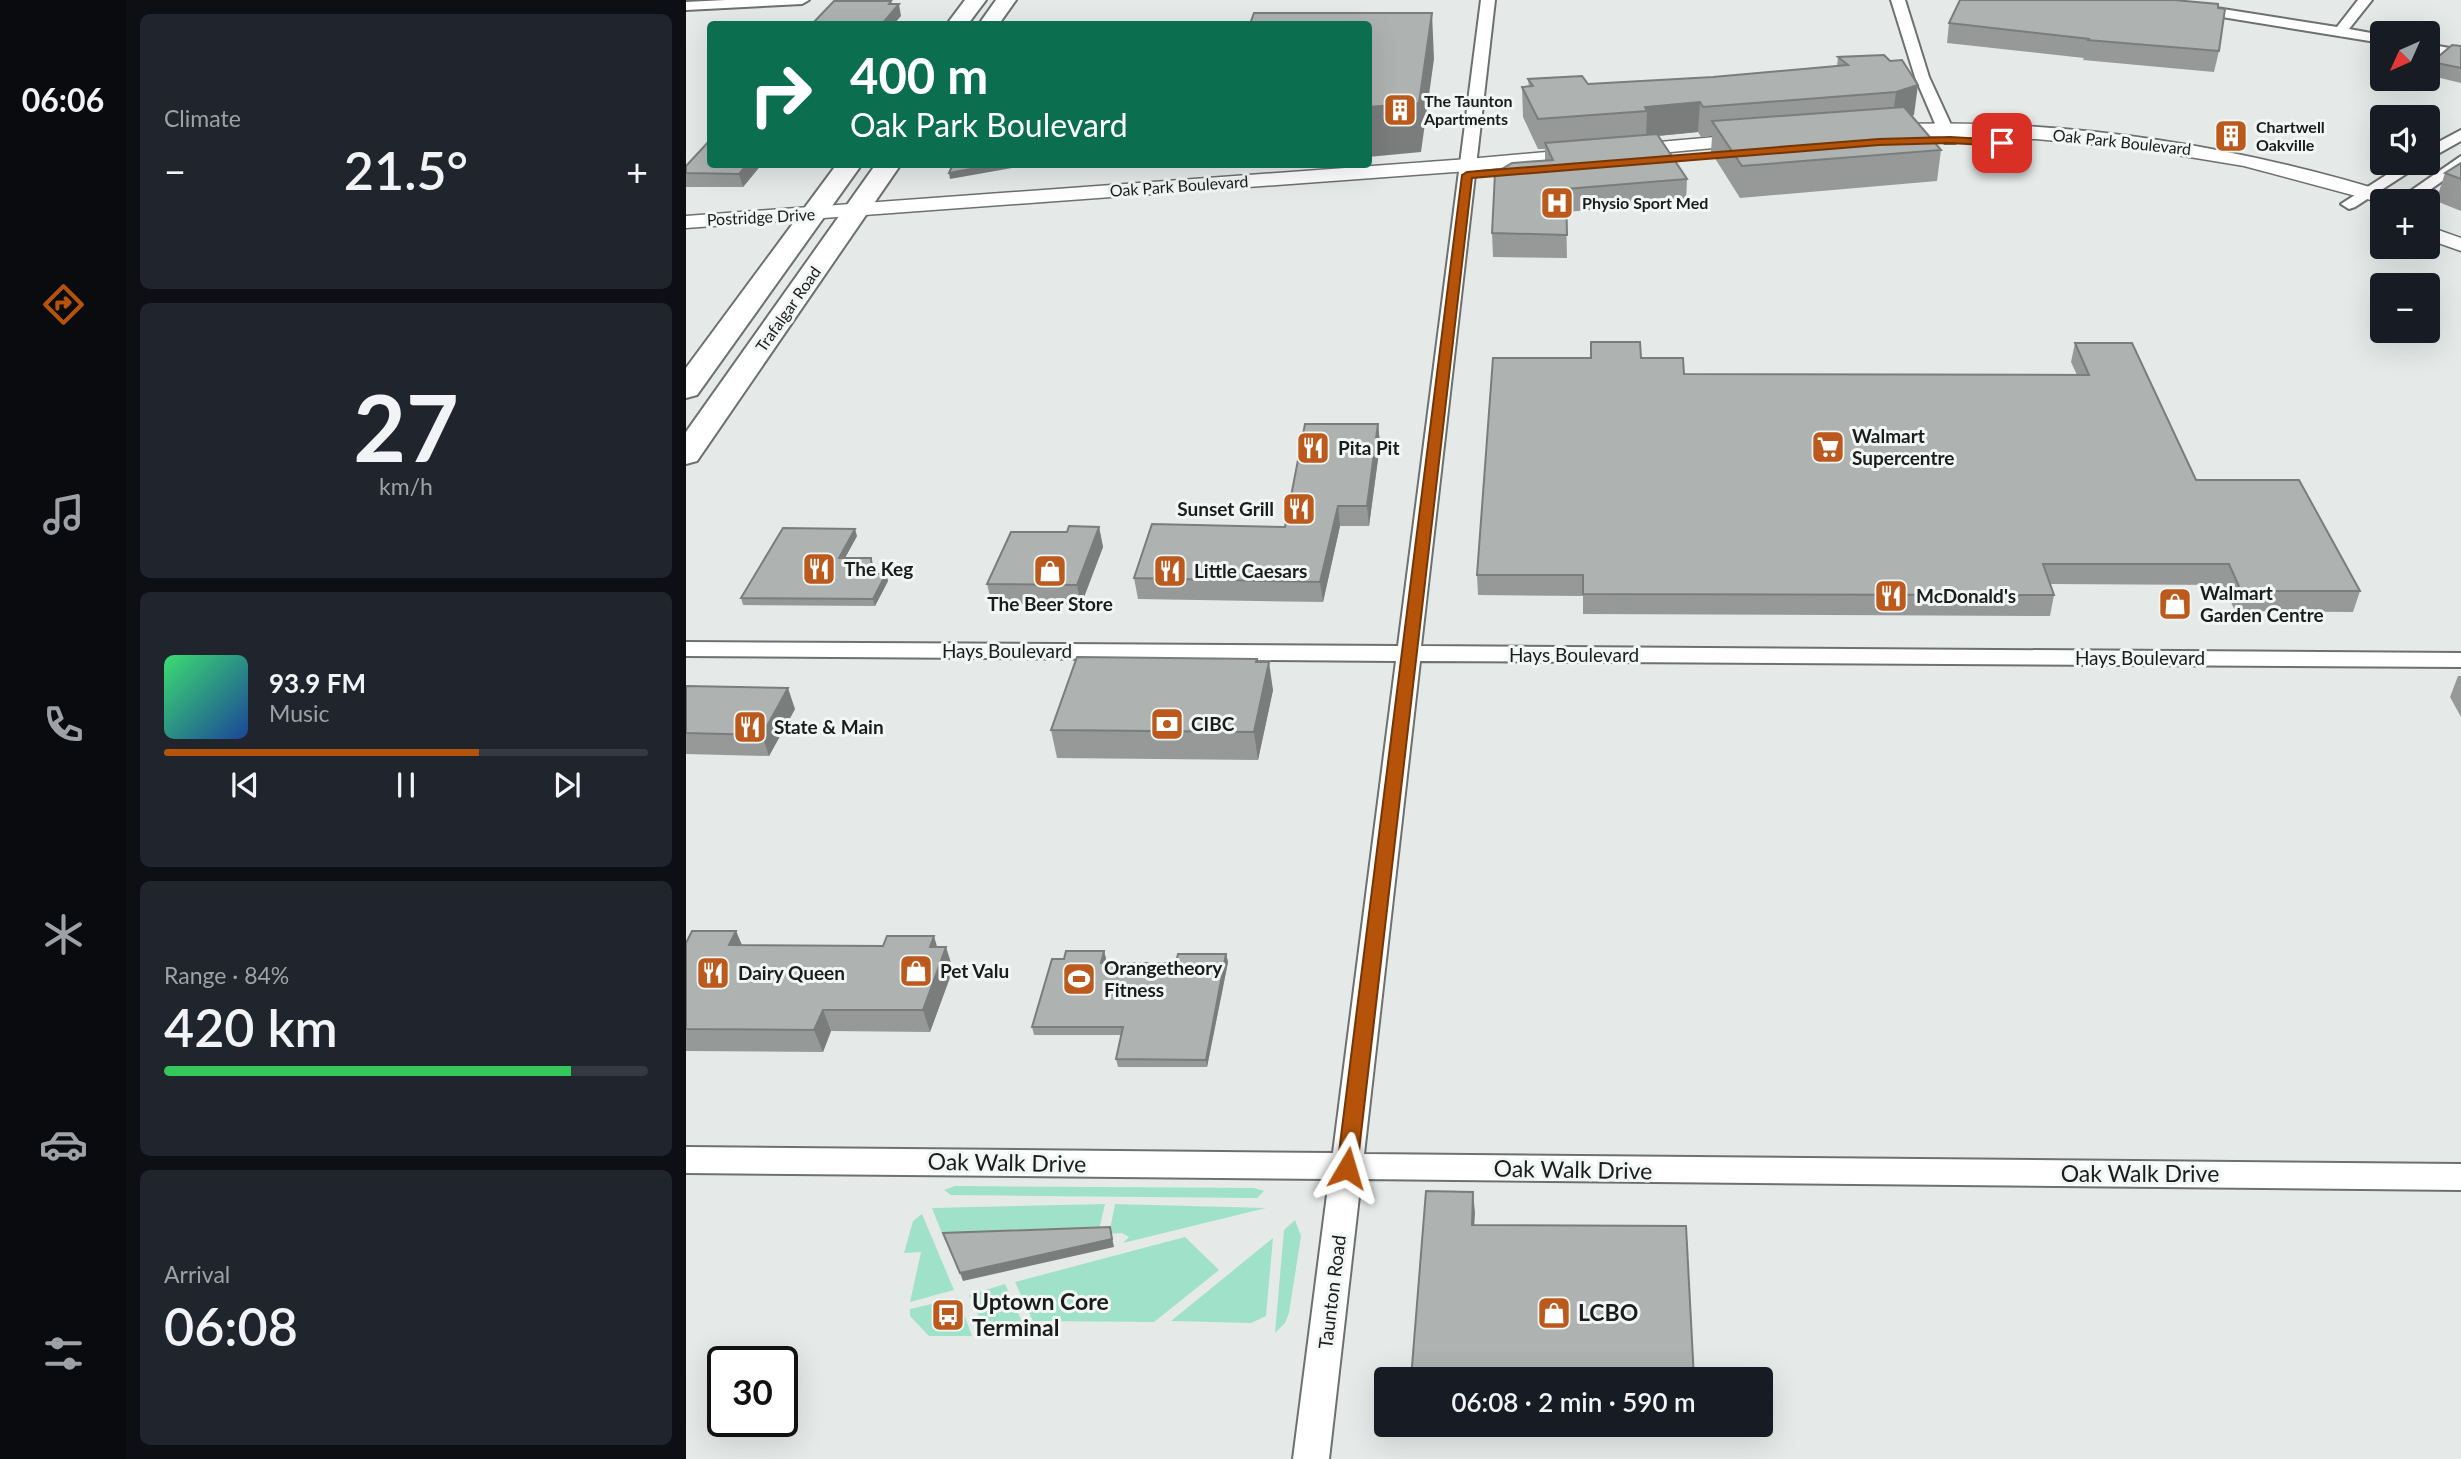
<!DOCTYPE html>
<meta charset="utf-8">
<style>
body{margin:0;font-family:Lato,sans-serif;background:#20242c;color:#f1f3f6;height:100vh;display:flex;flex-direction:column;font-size:26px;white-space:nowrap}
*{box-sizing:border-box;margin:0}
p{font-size:23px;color:#9ea1a6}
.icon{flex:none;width:38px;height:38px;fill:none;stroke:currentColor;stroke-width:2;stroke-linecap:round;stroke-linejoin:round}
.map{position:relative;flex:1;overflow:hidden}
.details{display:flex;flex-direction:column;gap:14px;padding:14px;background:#0d0f14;width:560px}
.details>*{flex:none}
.top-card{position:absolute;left:21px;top:21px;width:665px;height:147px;border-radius:7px;box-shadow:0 7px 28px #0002;background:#0b6e4f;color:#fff;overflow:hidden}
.needle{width:46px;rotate:225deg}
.buttons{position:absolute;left:1684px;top:21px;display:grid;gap:14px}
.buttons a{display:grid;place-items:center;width:70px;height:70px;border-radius:7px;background:#171b24;box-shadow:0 7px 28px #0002;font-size:35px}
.speed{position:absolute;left:21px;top:1346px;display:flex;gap:14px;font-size:35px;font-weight:700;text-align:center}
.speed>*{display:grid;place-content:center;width:91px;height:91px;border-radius:50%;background:#171b24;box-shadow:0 7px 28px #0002;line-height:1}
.speed .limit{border:4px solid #111;border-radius:10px;background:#fff;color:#111}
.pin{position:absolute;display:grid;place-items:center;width:60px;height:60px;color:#fff;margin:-30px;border-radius:14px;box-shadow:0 4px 10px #0006}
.me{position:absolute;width:77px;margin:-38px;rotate:7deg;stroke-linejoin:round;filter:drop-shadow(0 0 5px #0008)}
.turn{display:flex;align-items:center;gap:24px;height:147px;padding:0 28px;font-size:32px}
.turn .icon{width:91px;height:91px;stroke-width:2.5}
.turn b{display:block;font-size:49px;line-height:60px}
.big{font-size:52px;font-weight:600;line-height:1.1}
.details .widget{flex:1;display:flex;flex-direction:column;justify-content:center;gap:10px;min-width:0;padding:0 24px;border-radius:10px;background:#20242c}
.details .dial{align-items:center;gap:0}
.dial b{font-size:91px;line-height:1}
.song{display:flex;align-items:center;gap:21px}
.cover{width:84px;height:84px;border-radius:10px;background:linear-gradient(135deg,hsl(140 70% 55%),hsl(220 70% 35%))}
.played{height:7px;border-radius:4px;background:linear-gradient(90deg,#b45309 65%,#363941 65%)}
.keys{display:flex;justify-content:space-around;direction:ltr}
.heat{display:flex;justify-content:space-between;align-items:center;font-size:38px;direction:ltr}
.charge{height:10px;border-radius:5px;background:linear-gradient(90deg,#34c759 84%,#363941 0)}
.trip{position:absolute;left:688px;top:1367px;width:399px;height:70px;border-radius:7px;background:#171b24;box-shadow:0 7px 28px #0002;font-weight:600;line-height:70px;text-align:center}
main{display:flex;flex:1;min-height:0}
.dock{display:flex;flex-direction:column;width:126px;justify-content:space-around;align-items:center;background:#090b0e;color:#9ea1a6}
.dock .icon{width:49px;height:49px}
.dock .on{color:#b45309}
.dock b{font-size:32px;color:#f1f3f6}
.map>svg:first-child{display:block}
</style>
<main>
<nav class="dock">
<b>06:06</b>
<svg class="icon on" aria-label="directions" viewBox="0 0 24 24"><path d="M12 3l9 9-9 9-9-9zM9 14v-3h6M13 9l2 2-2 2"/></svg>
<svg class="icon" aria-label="music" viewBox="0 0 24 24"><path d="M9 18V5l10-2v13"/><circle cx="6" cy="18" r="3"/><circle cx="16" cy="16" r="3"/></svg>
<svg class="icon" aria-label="phone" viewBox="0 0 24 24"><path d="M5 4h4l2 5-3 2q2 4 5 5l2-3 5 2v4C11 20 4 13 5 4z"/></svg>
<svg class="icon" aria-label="climate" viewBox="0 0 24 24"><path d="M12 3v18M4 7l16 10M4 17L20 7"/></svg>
<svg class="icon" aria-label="car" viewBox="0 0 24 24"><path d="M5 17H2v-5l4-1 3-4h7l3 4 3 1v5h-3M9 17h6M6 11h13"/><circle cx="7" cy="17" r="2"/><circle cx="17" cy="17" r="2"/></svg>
<svg class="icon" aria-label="filters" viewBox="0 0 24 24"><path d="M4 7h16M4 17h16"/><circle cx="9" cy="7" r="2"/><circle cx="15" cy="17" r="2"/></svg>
</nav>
<section class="details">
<div class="widget"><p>Climate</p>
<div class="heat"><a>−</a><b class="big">21.5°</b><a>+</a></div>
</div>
<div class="widget dial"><b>27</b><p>km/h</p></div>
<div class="widget">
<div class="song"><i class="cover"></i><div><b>93.9 FM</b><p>Music</p></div></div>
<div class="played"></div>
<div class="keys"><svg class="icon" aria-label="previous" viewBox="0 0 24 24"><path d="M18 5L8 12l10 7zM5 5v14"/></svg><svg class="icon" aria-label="pause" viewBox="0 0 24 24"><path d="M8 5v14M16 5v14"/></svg><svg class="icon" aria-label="next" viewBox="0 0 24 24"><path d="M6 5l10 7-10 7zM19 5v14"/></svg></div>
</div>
<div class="widget"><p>Range · 84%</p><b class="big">420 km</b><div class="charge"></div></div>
<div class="widget"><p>Arrival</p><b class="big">06:08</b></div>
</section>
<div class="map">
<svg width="1775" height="1459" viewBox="0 0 1775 1459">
<rect width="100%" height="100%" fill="#e5eae8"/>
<path fill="#a0e1c9" d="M 269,1186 L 568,1188 L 578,1191 L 571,1198 L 565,1198 L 265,1195 L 258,1190 Z
M 419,1204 L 412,1234 L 259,1241 L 246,1208 Z
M 429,1204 L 580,1208 L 437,1243 L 443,1237 L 436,1233 L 423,1234 Z
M 236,1214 L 268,1290 L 224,1302 L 235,1252 L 218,1253 L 227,1221 Z
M 609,1220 L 615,1236 L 603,1313 L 599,1323 L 589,1333 L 598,1230 Z
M 499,1237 L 533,1270 L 468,1322 L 347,1321 L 329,1282 Z
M 587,1238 L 580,1316 L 565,1323 L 485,1321 Z
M 319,1284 L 343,1337 L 302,1336 L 283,1295 Z
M 272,1298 L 286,1336 L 243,1336 L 224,1316 L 224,1309 Z"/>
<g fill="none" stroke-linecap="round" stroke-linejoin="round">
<defs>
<path id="minor" d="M 40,0 L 123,0 L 116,4 L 0,10 L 0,2 Z
M 795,0 L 809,0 L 735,646 L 1775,653 L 1775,667 L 734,661 L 678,1154 L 1775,1164 L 1775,1190 L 675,1179 L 643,1459 L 607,1459 L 643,1179 L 0,1173 L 0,1147 L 647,1153 L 710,661 L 0,656 L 0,642 L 712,646 Z
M 1205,0 L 1219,0 L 1243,77 L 1272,140 L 1269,143 L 1259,143 L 1256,140 L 1229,77 Z
M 1672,0 L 1686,0 L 1663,29 L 1696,35 L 1696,43 L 1505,12 L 1498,8 L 1505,4 L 1651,27 Z
M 1741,44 L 1775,50 L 1775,58 L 1741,52 Z
M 1775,130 L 1775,141 L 1741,160 L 1741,148 Z
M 1775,156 L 1775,168 L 1728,201 L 1710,201 Z
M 1719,163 L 1737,163 L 1669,207 L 1663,209 L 1655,204 Z"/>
<path id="tertiary" d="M 1197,125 C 1373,117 1549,144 1717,197 L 1720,201 L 1696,203 L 1558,166 L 1455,149 L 1350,139 L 1191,135 L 1188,131 Z
M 1063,134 L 1070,136 L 1072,140 L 1070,144 L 782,171 L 0,228 L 0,216 L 782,159 Z
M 1741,226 L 1775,238 L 1775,251 L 1741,239 Z"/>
<path id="primary" d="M 279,0 L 300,0 L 282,24 L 261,24 Z
M 310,0 L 330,0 L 313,24 L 293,24 Z
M 151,164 L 176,164 L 11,395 L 0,398 L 0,368 Z
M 190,164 L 215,164 L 11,461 L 0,464 L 0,432 Z"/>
</defs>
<use href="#minor" stroke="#6c706e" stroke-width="4"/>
<use href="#tertiary" stroke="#6c706e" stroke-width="3"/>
<use href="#primary" stroke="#6c706e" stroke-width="4"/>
<use href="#minor" fill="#fff" fill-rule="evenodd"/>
<use href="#tertiary" fill="#fff" fill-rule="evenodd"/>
<use href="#primary" fill="#fff" fill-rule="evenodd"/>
</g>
<path fill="#969997" d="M 1263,23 L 1533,51 L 1528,72 L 1397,60 L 1398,58 L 1261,43 Z
M 1775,46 L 1775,83 L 1742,75 L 1746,62 Z
M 1198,55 L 1228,115 L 1225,116 L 1255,150 L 1251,181 L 1054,198 L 1025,152 L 1026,136 L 1015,137 L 1012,132 L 972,136 L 1001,179 L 1000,202 L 880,212 L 881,258 L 807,257 L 806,233 L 859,161 L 859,149 L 852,149 L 837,117 L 836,87 L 843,87 L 842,79 L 902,84 L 1027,77 L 1151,66 L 1152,57 Z
M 1775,163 L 1775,211 L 1750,201 L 1759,173 Z
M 24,164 L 76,164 L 57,187 L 0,187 L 0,166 Z
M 1389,343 L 1510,480 L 1674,591 L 1667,612 L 1549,611 L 1537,585 L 1364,584 L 1368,595 L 1364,616 L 897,614 L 897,596 L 792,595 L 791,575 L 955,358 L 998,374 L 1391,375 L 1385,362 Z
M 692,424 L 694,444 L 683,526 L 654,526 L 637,602 L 452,599 L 448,578 L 599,527 Z
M 413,527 L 417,547 L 395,605 L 306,604 L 301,584 L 381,532 Z
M 171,536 L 159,558 L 185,558 L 187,565 L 188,574 L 200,574 L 202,581 L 189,606 L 57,605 L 55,598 Z
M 571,659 L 572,662 L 587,690 L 572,760 L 371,758 L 365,730 Z
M 1772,676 L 1775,676 L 1775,717 L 1764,697 Z
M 0,686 L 109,709 L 83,756 L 0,754 Z
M 50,931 L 56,945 L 251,947 L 267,969 L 244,1032 L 145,1031 L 137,1052 L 0,1051 L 0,943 Z
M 418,951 L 420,959 L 418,963 L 490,963 L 540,954 L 542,962 L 521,1067 L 432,1067 L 430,1059 L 436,1035 L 348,1035 L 346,1027 L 378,959 Z
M 724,1424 L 1009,1424 L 1008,1437 L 725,1435 Z"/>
<path fill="#7a7d7b" d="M 205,1 L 207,10 L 213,4 L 215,16 L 208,24 L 196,24 L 203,4 Z
M 746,13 L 748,59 L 735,152 L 682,157 L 682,107 Z
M 1232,85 L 1228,115 L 1206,123 L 1210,92 Z
M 1014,102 L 1012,132 L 960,137 L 961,111 L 959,107 Z
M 61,164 L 76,164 L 57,187 L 53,174 Z
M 312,164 L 326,164 L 326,168 L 264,179 L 263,173 Z
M 541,164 L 590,164 L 541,168 Z
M 692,424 L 694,444 L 683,526 L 681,506 Z
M 652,506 L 654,526 L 637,602 L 634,582 Z
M 413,527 L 417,547 L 395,605 L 391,585 Z
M 169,529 L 171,536 L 155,565 L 153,558 Z
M 200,574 L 202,581 L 189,606 L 187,599 Z
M 583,662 L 587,690 L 572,760 L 568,732 Z
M 102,688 L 109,709 L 83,756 L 76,735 Z
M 50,931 L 59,953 L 43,945 Z
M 248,936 L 254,957 L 244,947 Z
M 260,947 L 267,969 L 244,1032 L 237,1010 Z
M 418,951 L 420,959 L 417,971 L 415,963 Z
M 540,954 L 542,962 L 521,1067 L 520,1060 Z
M 137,1010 L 145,1031 L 137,1052 L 128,1030 Z
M 787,1192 L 789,1213 L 787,1246 L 786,1225 Z
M 424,1227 L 428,1247 L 277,1281 L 274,1273 Z"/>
<path fill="#aeb2b0" stroke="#7a7d7b" stroke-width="2" d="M 1274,0 L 1488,0 L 1532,4 L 1532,8 L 1539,9 L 1533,51 L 1401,40 L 1404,39 L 1263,23 Z
M 148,1 L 205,1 L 203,4 L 213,4 L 196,24 L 126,24 Z
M 568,13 L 746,13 L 733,103 L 682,107 L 682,24 L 564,24 Z
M 1766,45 L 1775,46 L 1775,68 L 1746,62 Z
M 1198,55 L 1204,61 L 1216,60 L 1232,85 L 1210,92 L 1017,107 L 1014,102 L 959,107 L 961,111 L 852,119 L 836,87 L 847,86 L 842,79 L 896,76 L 902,84 L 1027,77 L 1162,65 L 1152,57 Z
M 1218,107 L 1255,150 L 1056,166 L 1026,121 Z
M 971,134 L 1001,179 L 880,189 L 881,235 L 806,233 L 809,173 L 826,163 L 867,160 L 859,143 Z
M 24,140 L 24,164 L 61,164 L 53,174 L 0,173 L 0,166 Z
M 1775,163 L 1775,179 L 1759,173 Z
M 267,164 L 312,164 L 263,173 Z
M 905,342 L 954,342 L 955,358 L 997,358 L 998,374 L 1403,375 L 1389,343 L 1446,343 L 1510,480 L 1613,480 L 1674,591 L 1555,591 L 1543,564 L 1357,564 L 1368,595 L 897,594 L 897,575 L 791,575 L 807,358 L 905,358 Z
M 619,424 L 692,424 L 681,506 L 652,506 L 634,582 L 448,578 L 466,524 L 599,527 Z
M 383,526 L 413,527 L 391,585 L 301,584 L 325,532 L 381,532 Z
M 97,528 L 169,529 L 153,558 L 185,558 L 186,574 L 200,574 L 187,599 L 55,598 Z
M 391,657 L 571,659 L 570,662 L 583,662 L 568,732 L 365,730 Z
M 0,686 L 102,688 L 76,735 L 0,733 Z
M 6,931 L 50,931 L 43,945 L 197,946 L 201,936 L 248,936 L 244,947 L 260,947 L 237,1010 L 137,1010 L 128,1030 L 0,1029 L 0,943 Z
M 380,951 L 418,951 L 415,963 L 490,963 L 492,954 L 540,954 L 520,1060 L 430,1059 L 437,1027 L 346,1027 L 366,959 L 378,959 Z
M 740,1191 L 787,1192 L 786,1225 L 1000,1226 L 1008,1379 L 725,1379 Z
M 424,1227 L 426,1239 L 274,1273 L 257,1233 Z"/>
<path fill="#b45309" stroke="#753606" stroke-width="2" d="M 1264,137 L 1316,140 L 1321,143 L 1316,146 L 1264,143 L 1193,145 L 786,178 L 671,1168 L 668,1174 L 661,1176 L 654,1174 L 651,1168 L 776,175 L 781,172 L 1193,139 Z"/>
<defs>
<symbol id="building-square" viewBox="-11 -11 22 22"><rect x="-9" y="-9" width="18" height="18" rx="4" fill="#bb5a1c" stroke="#f2f7f5"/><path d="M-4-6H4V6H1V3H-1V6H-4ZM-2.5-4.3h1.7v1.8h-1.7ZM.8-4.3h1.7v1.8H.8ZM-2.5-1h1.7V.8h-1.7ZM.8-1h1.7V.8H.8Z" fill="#fff"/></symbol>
<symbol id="hospital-square" viewBox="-11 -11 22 22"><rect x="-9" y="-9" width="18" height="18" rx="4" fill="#bb5a1c" stroke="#f2f7f5"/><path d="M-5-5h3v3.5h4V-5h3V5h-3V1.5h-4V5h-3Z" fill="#fff"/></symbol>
<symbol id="supermarket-square" viewBox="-11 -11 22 22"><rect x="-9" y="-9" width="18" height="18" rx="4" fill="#bb5a1c" stroke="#f2f7f5"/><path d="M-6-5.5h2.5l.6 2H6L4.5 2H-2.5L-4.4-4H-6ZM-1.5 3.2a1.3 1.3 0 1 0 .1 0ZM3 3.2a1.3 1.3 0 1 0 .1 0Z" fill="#fff"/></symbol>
<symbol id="restaurant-square" viewBox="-11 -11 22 22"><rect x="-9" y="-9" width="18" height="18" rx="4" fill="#bb5a1c" stroke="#f2f7f5"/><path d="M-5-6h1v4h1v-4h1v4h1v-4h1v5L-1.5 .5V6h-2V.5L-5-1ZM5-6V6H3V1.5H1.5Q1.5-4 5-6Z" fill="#fff"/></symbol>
<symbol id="shop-square" viewBox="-11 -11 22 22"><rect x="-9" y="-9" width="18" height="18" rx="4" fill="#bb5a1c" stroke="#f2f7f5"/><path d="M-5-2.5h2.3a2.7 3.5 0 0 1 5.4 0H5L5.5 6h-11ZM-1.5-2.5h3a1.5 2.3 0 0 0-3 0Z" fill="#fff"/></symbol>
<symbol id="bank-square" viewBox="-11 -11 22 22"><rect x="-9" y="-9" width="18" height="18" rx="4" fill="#bb5a1c" stroke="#f2f7f5"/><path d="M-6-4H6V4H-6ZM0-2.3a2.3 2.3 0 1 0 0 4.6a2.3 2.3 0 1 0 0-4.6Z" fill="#fff"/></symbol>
<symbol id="stadium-square" viewBox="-11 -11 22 22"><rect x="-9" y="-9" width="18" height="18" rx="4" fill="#bb5a1c" stroke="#f2f7f5"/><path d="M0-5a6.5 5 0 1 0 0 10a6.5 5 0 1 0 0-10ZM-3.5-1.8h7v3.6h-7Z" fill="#fff"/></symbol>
<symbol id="bus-square" viewBox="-11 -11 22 22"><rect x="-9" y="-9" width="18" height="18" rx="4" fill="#bb5a1c" stroke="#f2f7f5"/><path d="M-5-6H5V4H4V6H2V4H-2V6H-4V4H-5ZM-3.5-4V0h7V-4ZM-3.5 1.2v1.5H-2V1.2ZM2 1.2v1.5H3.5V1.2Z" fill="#fff"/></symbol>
</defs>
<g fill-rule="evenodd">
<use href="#building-square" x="695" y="91" width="38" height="38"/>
<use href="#building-square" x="1526" y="117" width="38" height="38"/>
<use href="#hospital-square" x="852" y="184" width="38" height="38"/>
<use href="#supermarket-square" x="1123" y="428" width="38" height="38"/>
<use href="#restaurant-square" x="608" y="429" width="38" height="38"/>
<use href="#restaurant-square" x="594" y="490" width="38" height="38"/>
<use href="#restaurant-square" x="114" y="550" width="38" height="38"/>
<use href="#shop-square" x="345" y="552" width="38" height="38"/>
<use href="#restaurant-square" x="465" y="552" width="38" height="38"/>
<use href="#restaurant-square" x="1186" y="577" width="38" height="38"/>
<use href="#shop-square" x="1470" y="585" width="38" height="38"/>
<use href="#bank-square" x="462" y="705" width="38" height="38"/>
<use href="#restaurant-square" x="45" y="708" width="38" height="38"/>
<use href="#shop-square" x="211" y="952" width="38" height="38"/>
<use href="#restaurant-square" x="8" y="954" width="38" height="38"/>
<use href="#stadium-square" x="374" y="960" width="38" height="38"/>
<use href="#shop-square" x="849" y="1294" width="38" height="38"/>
<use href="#bus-square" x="243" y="1296" width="38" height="38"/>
</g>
<g text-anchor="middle" stroke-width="6" stroke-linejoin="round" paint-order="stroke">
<g font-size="16" font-weight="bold" fill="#1b1c1c" stroke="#f2f7f5" text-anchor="start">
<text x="738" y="107">The Taunton<tspan x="738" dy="18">Apartments</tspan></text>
<text x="1570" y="133">Chartwell<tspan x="1570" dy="18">Oakville</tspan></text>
<text x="896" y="209">Physio Sport Med</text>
</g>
<g font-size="16" fill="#1b1c1c" stroke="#f2f7f5">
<text transform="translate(1436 142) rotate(6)" y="6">Oak Park Boulevard</text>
<text transform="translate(493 186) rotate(-4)" y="6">Oak Park Boulevard</text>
<text transform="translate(75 217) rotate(-3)" y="6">Postridge Drive</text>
<text transform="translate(102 309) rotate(-55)" y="6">Trafalgar Road</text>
</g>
<g font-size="19" font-weight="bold" fill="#1b1c1c" stroke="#f2f7f5" text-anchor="start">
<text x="1166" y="443">Walmart<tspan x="1166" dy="22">Supercentre</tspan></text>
<text x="652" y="455">Pita Pit</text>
<text x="588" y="516" text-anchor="end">Sunset Grill</text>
<text x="158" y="576">The Keg</text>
<text x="508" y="578">Little Caesars</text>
<text x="1514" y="600">Walmart<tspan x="1514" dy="22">Garden Centre</tspan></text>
<text x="1230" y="603">McDonald's</text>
<text x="364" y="611" text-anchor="middle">The Beer Store</text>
<text x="505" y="731">CIBC</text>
<text x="88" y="734">State &amp; Main</text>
<text x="418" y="975">Orangetheory<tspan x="418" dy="22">Fitness</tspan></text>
<text x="254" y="978">Pet Valu</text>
<text x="52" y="980">Dairy Queen</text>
</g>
<g font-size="19" fill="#1b1c1c" stroke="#f2f7f5">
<text x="321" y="658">Hays Boulevard</text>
<text x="888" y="662">Hays Boulevard</text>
<text x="1454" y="665">Hays Boulevard</text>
<text transform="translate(646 1292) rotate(-83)" y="7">Taunton Road</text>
</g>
<g font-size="23" fill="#1b1c1c" stroke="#f2f7f5">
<text transform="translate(321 1163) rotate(1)" y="8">Oak Walk Drive</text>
<text transform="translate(887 1170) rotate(1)" y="8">Oak Walk Drive</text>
<text x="1454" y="1182">Oak Walk Drive</text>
</g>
<g font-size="23" font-weight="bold" fill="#1b1c1c" stroke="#f2f7f5" text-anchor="start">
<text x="286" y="1310">Uptown Core<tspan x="286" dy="26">Terminal</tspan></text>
<text x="892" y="1321">LCBO</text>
</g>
</g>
</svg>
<div class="buttons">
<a><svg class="needle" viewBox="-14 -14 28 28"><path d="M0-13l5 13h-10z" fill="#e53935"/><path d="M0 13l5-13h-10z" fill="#9ea1a6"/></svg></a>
<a><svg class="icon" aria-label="sound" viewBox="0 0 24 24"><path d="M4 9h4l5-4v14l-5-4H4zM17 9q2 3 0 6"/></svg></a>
<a>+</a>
<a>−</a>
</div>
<div class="speed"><div class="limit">30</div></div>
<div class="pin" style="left:1316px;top:143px;background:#d93025"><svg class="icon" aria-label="arrive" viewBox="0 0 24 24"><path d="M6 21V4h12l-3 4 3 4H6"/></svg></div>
<svg class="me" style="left:661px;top:1168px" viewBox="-20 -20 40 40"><path d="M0-17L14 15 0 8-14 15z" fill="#b45309" stroke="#fff" stroke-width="4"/></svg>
<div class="trip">06:08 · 2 min · 590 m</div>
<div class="top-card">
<div class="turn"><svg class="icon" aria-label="right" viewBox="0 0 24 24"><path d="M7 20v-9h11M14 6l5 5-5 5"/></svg><div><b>400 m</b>Oak Park Boulevard</div></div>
</div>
</div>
</main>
